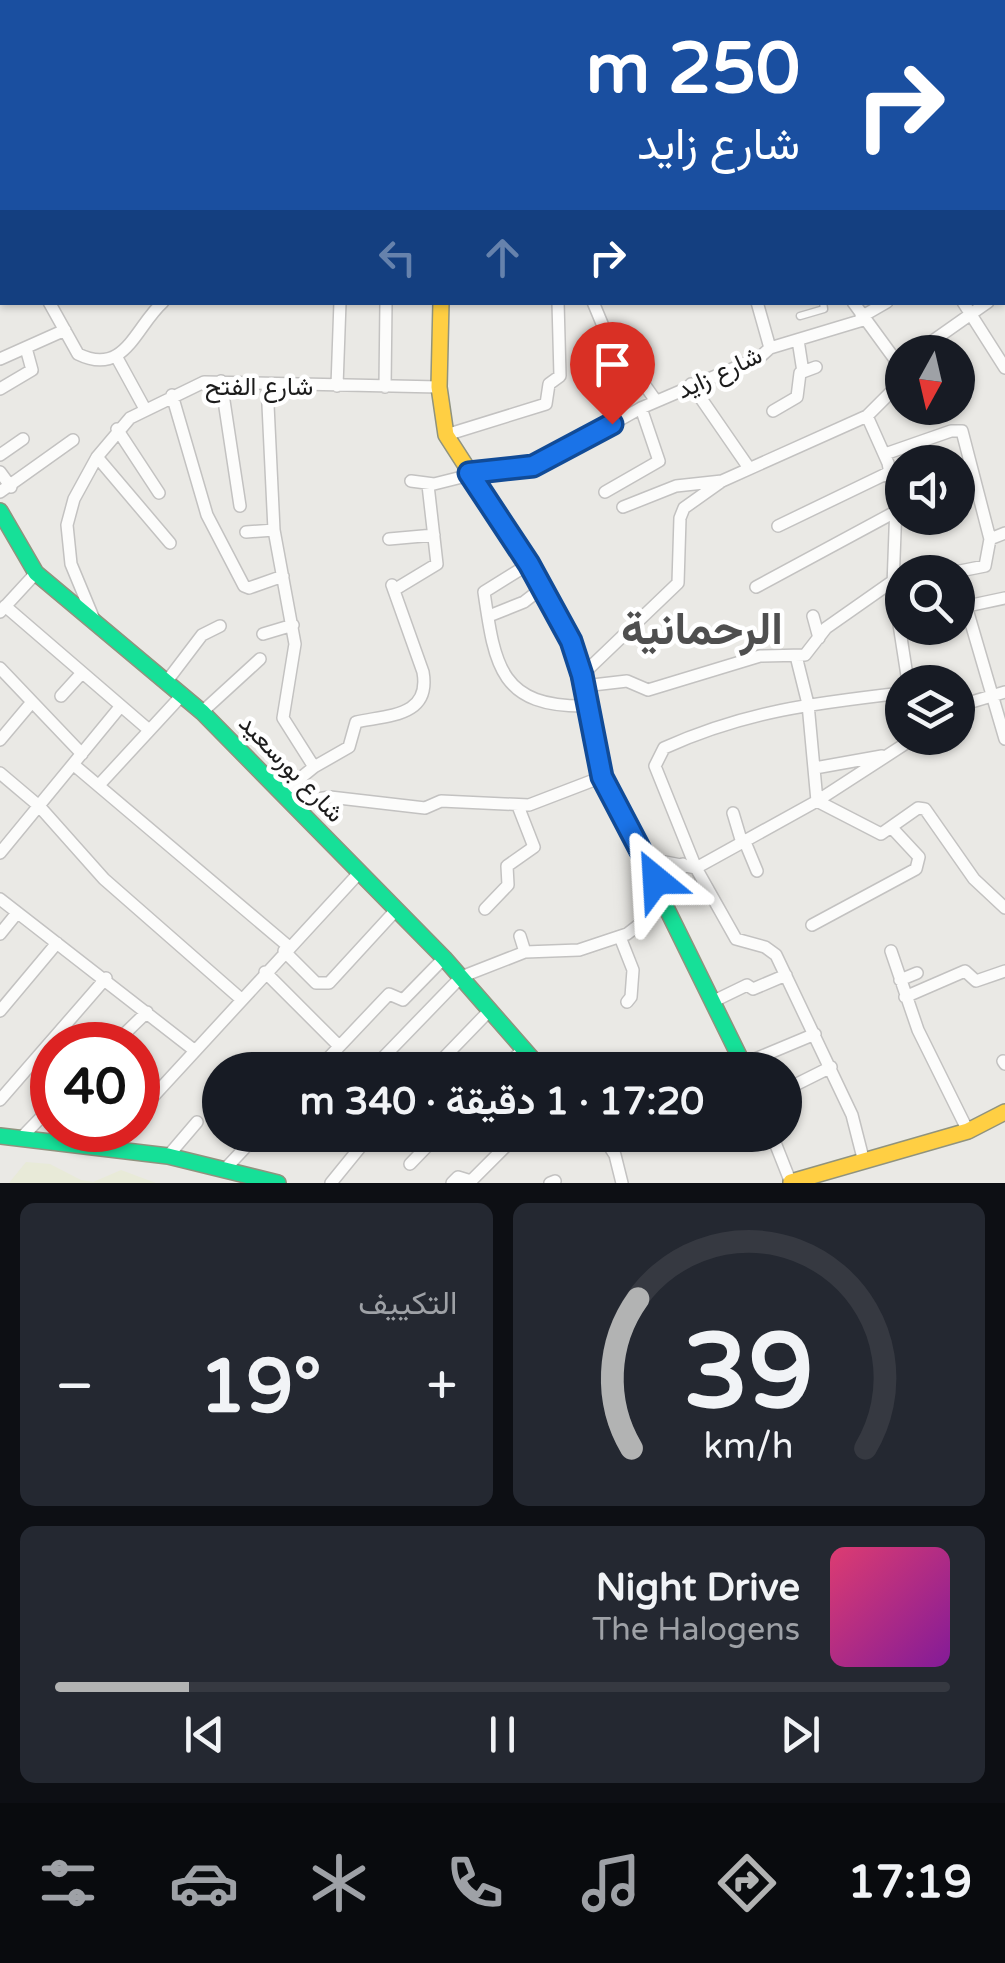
<!DOCTYPE html>
<html lang="ar">
<meta charset="utf-8">
<style>
body{margin:0;font-family:"Varela Round",Vazirmatn,sans-serif;background:#242831;color:#f1f3f6;direction:rtl;height:100vh;display:flex;flex-direction:column;font-size:38px;white-space:nowrap}
*{box-sizing:border-box;margin:0}
p{font-size:32px;color:#9ea1a6}
.icon{flex:none;width:55px;height:55px;fill:none;stroke:currentColor;stroke-width:2;stroke-linecap:round;stroke-linejoin:round}
.map{position:relative;height:1183px;overflow:hidden;direction:ltr}
.sheet{display:flex;flex-direction:column;gap:20px;padding:20px;background:#0d0f14;flex:1}
.sheet>*{flex:none}
.guide{position:absolute;left:0px;top:0px;width:1005px;height:305px;box-shadow:0 2px 8px #0004;direction:rtl;background:#1a4fa0;color:#fff;overflow:hidden}
.needle{width:65px;rotate:188deg}
.controls{position:absolute;left:885px;top:335px;display:grid;gap:20px}
.controls a{display:grid;place-items:center;width:90px;height:90px;border-radius:50%;background:#171b24;box-shadow:0 2px 8px #0004;font-size:50px}
.speed{position:absolute;left:30px;top:1022px;display:flex;gap:20px;font-size:50px;font-weight:700;text-align:center}
.speed>*{display:grid;place-content:center;width:130px;height:130px;border-radius:50%;background:#171b24;box-shadow:0 2px 8px #0004;line-height:1}
.speed .limit{border:15px solid #d22;background:#fff;color:#111}
.pin{position:absolute;display:grid;place-items:center;width:85px;height:85px;color:#fff;margin:-102px -42px;border-radius:50% 50% 50% 0;rotate:-45deg;box-shadow:0 0 10px #0007}
.pin .icon{rotate:45deg}
.me{position:absolute;width:110px;margin:-55px;rotate:333deg;stroke-linejoin:round;filter:drop-shadow(0 0 8px #0008)}
.turn{display:flex;align-items:center;gap:35px;height:210px;padding:0 40px;font-size:45px}
.turn .icon{width:130px;height:130px;stroke-width:2.5}
.turn b{display:block;font-size:70px;line-height:85px}
.lanes{display:flex;align-items:center;height:95px;padding:0 40px;background:#0003;justify-content:center;gap:50px;direction:ltr}
.lanes .off{opacity:.35}
.big{font-size:75px;font-weight:700;line-height:1.1}
.sheet .widget{flex:1;display:flex;flex-direction:column;justify-content:center;gap:15px;min-width:0;padding:0 35px;border-radius:15px;background:#242831}
.sheet .dial{align-items:center;gap:0}
.dial svg{height:260px;overflow:visible;fill:none;stroke:#363941;stroke-width:7;stroke-linecap:round;text-anchor:middle}
.dial text{fill:#f1f3f6;stroke:none}
.song{display:flex;align-items:center;gap:30px}
.cover{width:120px;height:120px;border-radius:15px;background:linear-gradient(135deg,hsl(340 70% 55%),hsl(290 70% 35%))}
.played{height:10px;border-radius:5px;background:linear-gradient(90deg,#b2b3b3 15%,#363941 15%)}
.keys{display:flex;justify-content:space-around;direction:ltr}
.heat{display:flex;justify-content:space-between;align-items:center;font-size:55px;direction:ltr}
.sheet .tiles{flex:1;display:grid;gap:20px;grid-template-columns:1fr 1fr}
.widget:last-child{grid-column:span 2}
.trip{position:absolute;left:202px;top:1052px;width:600px;height:100px;border-radius:50px;background:#171b24;box-shadow:0 2px 8px #0004;font-weight:700;line-height:100px;text-align:center;direction:rtl}
.tab-bar{display:flex;height:160px;justify-content:space-around;align-items:center;background:#090b0e;color:#9ea1a6}
.tab-bar .icon{width:70px;height:70px}
.tab-bar .current{color:#b2b3b3}
.tab-bar b{font-size:45px;color:#f1f3f6}
.map>svg:first-child{display:block}
</style>
<div class="map">
<svg width="1005" height="1183" viewBox="0 0 1005 1183">
<rect width="100%" height="100%" fill="#eae9e5"/>
<path fill="#e8ead8" d="M 26,1162 L 50,1164 L 81,1180 L 93,1182 L 121,1170 L 156,1183 L 9,1183 Z"/>
<g fill="none" stroke-linecap="round" stroke-linejoin="round">
<defs>
<path id="lane" d="M 800,316 L 824,309 L 823,302"/>
<path id="street" d="M 6,0 L 7,2
M 68,0 L 70,2
M 128,0 L 129,2
M 189,0 L 190,2
M 252,0 L 253,2
M 413,0 L 413,2
M 609,0 L 609,2
M 656,0 L 657,2
M 725,0 L 725,2
M 793,0 L 793,2
M 882,0 L 886,2
M 900,0 L 900,2
M 930,0 L 931,2
M 966,0 L 967,2
M 367,2 L 370,0
M 627,2 L 635,0
M 1002,59 L 1005,59
M 0,94 L 2,96
M 0,160 L 2,162
M 1002,175 L 1005,178
M 1002,195 L 1005,194
M 0,220 L 2,225
M 1002,236 L 1005,235
M 1002,253 L 1005,257
M 0,273 L 2,271
M 1002,291 L 1005,289
M 49,302 L 78,354 C 125,377 135,327 163,302
M 593,302 L 603,326 L 656,401
M 757,302 L 770,348
M 853,302 L 899,365
M 963,302 L 1005,368
M 861,317 L 887,302
M 798,340 L 803,372
M 917,352 L 988,302
M 116,356 L 145,409
M 0,359 L 65,330
M 221,381 L 240,506
M 267,384 L 274,530 L 295,644 L 283,718 L 314,767
M 691,384 L 749,468
M 337,386 L 340,302
M 385,387 L 386,302
M 0,389 L 32,370 L 26,348
M 172,395 L 207,515 L 244,586 L 249,588 L 283,576
M 773,411 L 797,397 L 800,373 L 816,367
M 867,416 L 888,463 L 896,504 L 893,586 L 908,682
M 117,429 L 159,493
M 446,435 L 546,404 L 549,384 L 560,376 L 558,302
M 885,454 L 951,431 L 962,431 L 990,539
M 0,455 L 23,439
M 97,457 L 170,543
M 0,472 L 11,487
M 469,473 L 543,463 L 641,408 L 760,357 L 770,348 L 863,320
M 411,481 L 434,484 L 470,475
M 0,492 L 73,440
M 605,492 L 659,461 L 641,408
M 623,507 L 676,486 L 722,481
M 778,526 L 890,472
M 246,532 L 274,530
M 389,539 L 434,535
M 529,564 L 484,592 C 495,668 501,707 586,706
M 955,572 L 985,566 L 990,539 L 1005,533
M 756,587 L 895,512
M 394,590 L 437,564 L 428,485
M 5,606 L 149,730
M 966,606 L 1005,739
M 958,608 L 1005,598
M 0,612 L 36,573
M 489,616 L 524,602 L 542,588
M 813,616 L 819,638
M 93,617 L 71,564 L 67,525 L 74,499 L 97,457 L 130,418 L 204,382 L 439,387
M 263,634 L 293,625
M 796,656 L 808,704 L 817,801
M 0,668 L 82,754
M 582,675 L 678,583 L 680,518 L 684,508 L 722,481 L 867,416 L 898,385 L 899,365
M 167,681 L 202,635 L 220,626
M 584,686 L 627,681 L 648,690 L 760,656 L 805,655 L 826,628 L 893,581
M 61,696 L 81,674
M 958,706 L 1005,692
M 202,712 L 260,659
M 0,740 L 32,702
M 74,765 L 288,946
M 815,768 L 882,756
M 0,773 L 39,806 L 104,879 L 241,999
M 99,785 L 183,694
M 282,793 L 314,767 L 349,747 L 356,722 C 388,715 431,717 423,672 L 392,585
M 817,801 L 881,834 L 918,808 L 925,809 L 974,879 L 1005,908
M 291,803 L 330,797 L 425,808 L 441,801 L 529,805 L 602,777
M 733,813 L 742,843
M 745,842 L 757,871
M 0,853 L 120,707
M 645,858 L 696,868 L 817,801 L 908,742 L 939,745
M 0,899 L 194,1050
M 485,909 L 508,885 L 507,866 L 534,847 L 518,806
M 812,925 L 916,869 L 919,857 L 892,828
M 0,934 L 17,913
M 520,936 L 525,952
M 620,937 L 633,970 L 631,997 L 627,1002
M 284,951 L 316,983 L 329,983 L 396,910
M 891,951 L 918,1030 L 968,1131
M 265,972 L 339,1046
M 900,980 L 917,973
M 905,997 L 965,971 L 976,981 L 1005,971
M 714,1001 L 747,985 L 753,989 L 786,975
M 0,1011 L 57,943
M 113,1045 L 147,1012
M 1003,1061 L 1005,1064
M 743,1064 L 815,1034
M 317,1070 L 389,994 L 403,1000 L 444,958
M 371,1070 L 461,977 L 525,952 L 579,950 L 627,934 L 667,903 L 683,864
M 432,1070 L 490,1010
M 503,1070 L 523,1049
M 785,1090 L 831,1067
M 0,1100 L 106,978
M 138,1113 L 359,873
M 602,1135 L 615,1155 L 622,1183
M 772,1135 L 791,1183
M 21,1138 L 52,1106
M 107,1146 L 122,1130
M 168,1156 L 197,1122
M 864,1162 L 852,1115 L 776,955 L 765,947 L 736,939 L 696,868 L 655,766 L 664,748 C 746,711 815,703 902,693
M 410,1164 L 438,1135
M 226,1168 L 257,1135
M 331,1183 L 370,1135
M 452,1183 L 458,1177 L 471,1181 L 517,1135
M 550,1183 L 555,1181"/>
<path id="fast" d="M 0,511 L 36,573 L 202,712 L 444,958 L 542,1070
M 662,899 L 746,1070
M 0,1136 L 168,1156 L 278,1183"/>
<path id="slow" d="M 441,302 L 439,387 L 446,435 L 529,564 L 571,641 L 602,777 L 662,899
M 791,1182 L 968,1131 L 1005,1112"/>
</defs>
<use href="#lane" stroke="#c3c2c1" stroke-width="9"/>
<use href="#street" stroke="#c3c2c1" stroke-width="14"/>
<use href="#fast" stroke="#90937e" stroke-width="18"/>
<use href="#slow" stroke="#90937e" stroke-width="18"/>
<use href="#lane" stroke="#fcfcfb" stroke-width="6"/>
<use href="#street" stroke="#fcfcfb" stroke-width="11"/>
<use href="#fast" stroke="#16e098" stroke-width="15"/>
<use href="#slow" stroke="#ffcf43" stroke-width="15"/>
</g>
<g fill="none" stroke-linecap="round" stroke-linejoin="round">
<defs>
<path id="route" d="M 612,424 L 533,466 L 469,473 L 529,564 L 571,641 L 582,675 L 602,777 L 656,880"/>
</defs>
<use href="#route" stroke="#114b97" stroke-width="25"/>
<use href="#route" stroke="#1a73e8" stroke-width="18"/>
</g>
<g text-anchor="middle" stroke-width="9" stroke-linejoin="round" paint-order="stroke">
<g font-size="25" fill="#1c1c1c" stroke="#fff">
<text transform="translate(719 372) rotate(-25)" y="9">شارع زايد</text>
<text x="259" y="395">شارع الفتح</text>
<text transform="translate(292 768) rotate(46)" y="9">شارع بورسعيد</text>
</g>
<g font-size="45" font-weight="bold" fill="#4f4f4f" stroke="#fff">
<text x="702" y="644">الرحمانية</text>
</g>
</g>
</svg>
<div class="controls">
<a><svg class="needle" viewBox="-14 -14 28 28"><path d="M0-13l5 13h-10z" fill="#e53935"/><path d="M0 13l5-13h-10z" fill="#9ea1a6"/></svg></a>
<a><svg class="icon" aria-label="sound" viewBox="0 0 24 24"><path d="M4 9h4l5-4v14l-5-4H4zM17 9q2 3 0 6"/></svg></a>
<a><svg class="icon" aria-label="search" viewBox="0 0 24 24"><circle cx="10" cy="10" r="6"/><path d="M15 15l6 6"/></svg></a>
<a><svg class="icon" aria-label="layers" viewBox="0 0 24 24"><path d="M12 4l9 5-9 5-9-5zM3 14l9 5 9-5"/></svg></a>
</div>
<div class="speed"><div class="limit">40</div></div>
<div class="pin" style="left:612px;top:424px;background:#d93025"><svg class="icon" aria-label="arrive" viewBox="0 0 24 24"><path d="M6 21V4h12l-3 4 3 4H6"/></svg></div>
<svg class="me" style="left:656px;top:880px" viewBox="-20 -20 40 40"><path d="M0-17L14 15 0 8-14 15z" fill="#1a73e8" stroke="#fff" stroke-width="4"/></svg>
<div class="trip">17:20 · 1 دقيقة · 340 m</div>
<div class="guide">
<div class="turn"><svg class="icon" aria-label="right" viewBox="0 0 24 24"><path d="M7 20v-9h11M14 6l5 5-5 5"/></svg><div><b>250 m</b>شارع زايد</div></div>
<div class="lanes"><svg class="icon off" aria-label="left" viewBox="0 0 24 24"><path d="M17 20v-9H6M10 6l-5 5 5 5"/></svg><svg class="icon off" aria-label="ahead" viewBox="0 0 24 24"><path d="M12 20V5M6 11l6-6 6 6"/></svg><svg class="icon" aria-label="right" viewBox="0 0 24 24"><path d="M7 20v-9h11M14 6l5 5-5 5"/></svg></div>
</div>
</div>
<section class="sheet">
<div class="tiles">
<div class="widget dial"><svg viewBox="0 0 100 80">
<path d="M14 69A42 42 0 1 1 86 69"/>
<path d="M14 69A42 42 0 0 1 16 23" stroke="#b2b3b3"/>
<text x="50" y="56" font-size="32" font-weight="700">39</text>
<text x="50" y="72" font-size="11">km/h</text>
</svg></div>
<div class="widget"><p>التكييف</p>
<div class="heat"><a>−</a><b class="big">19°</b><a>+</a></div>
</div>
<div class="widget">
<div class="song"><i class="cover"></i><div><b>Night Drive</b><p>The Halogens</p></div></div>
<div class="played"></div>
<div class="keys"><svg class="icon" aria-label="previous" viewBox="0 0 24 24"><path d="M18 5L8 12l10 7zM5 5v14"/></svg><svg class="icon" aria-label="pause" viewBox="0 0 24 24"><path d="M8 5v14M16 5v14"/></svg><svg class="icon" aria-label="next" viewBox="0 0 24 24"><path d="M6 5l10 7-10 7zM19 5v14"/></svg></div>
</div>
</div>
</section>
<nav class="tab-bar">
<b>17:19</b>
<svg class="icon current" aria-label="directions" viewBox="0 0 24 24"><path d="M12 3l9 9-9 9-9-9zM9 14v-3h6M13 9l2 2-2 2"/></svg>
<svg class="icon" aria-label="music" viewBox="0 0 24 24"><path d="M9 18V5l10-2v13"/><circle cx="6" cy="18" r="3"/><circle cx="16" cy="16" r="3"/></svg>
<svg class="icon" aria-label="phone" viewBox="0 0 24 24"><path d="M5 4h4l2 5-3 2q2 4 5 5l2-3 5 2v4C11 20 4 13 5 4z"/></svg>
<svg class="icon" aria-label="climate" viewBox="0 0 24 24"><path d="M12 3v18M4 7l16 10M4 17L20 7"/></svg>
<svg class="icon" aria-label="car" viewBox="0 0 24 24"><path d="M5 17H2v-5l4-1 3-4h7l3 4 3 1v5h-3M9 17h6M6 11h13"/><circle cx="7" cy="17" r="2"/><circle cx="17" cy="17" r="2"/></svg>
<svg class="icon" aria-label="filters" viewBox="0 0 24 24"><path d="M4 7h16M4 17h16"/><circle cx="9" cy="7" r="2"/><circle cx="15" cy="17" r="2"/></svg>
</nav>
